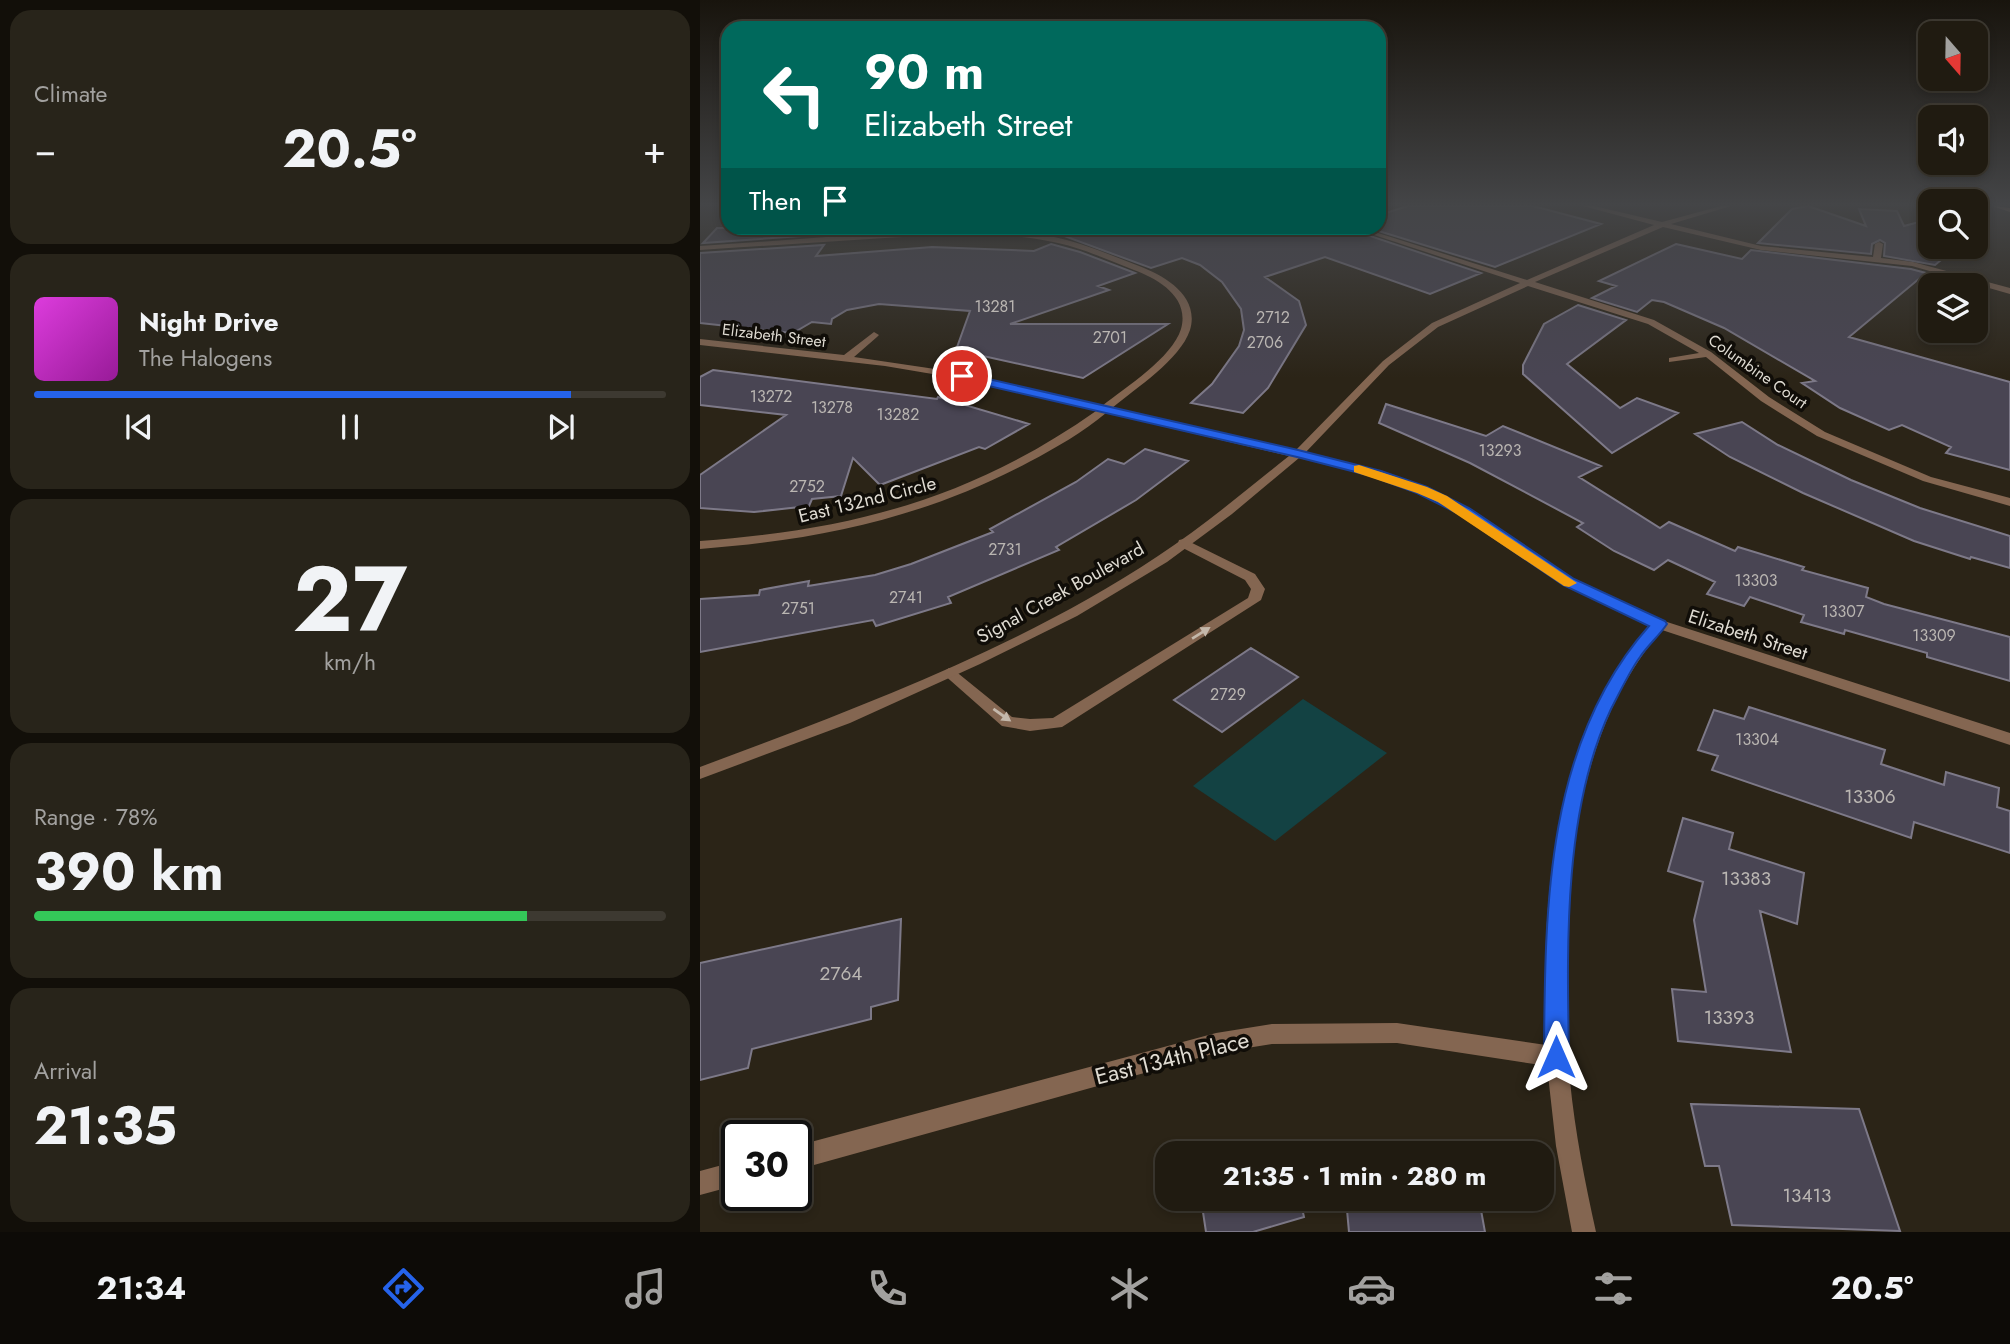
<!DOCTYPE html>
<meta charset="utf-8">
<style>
body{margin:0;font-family:Jost,sans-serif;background:#28241a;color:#f1f3f6;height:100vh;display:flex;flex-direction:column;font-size:26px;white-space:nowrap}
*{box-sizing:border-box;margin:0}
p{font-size:23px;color:#a2a19f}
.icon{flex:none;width:38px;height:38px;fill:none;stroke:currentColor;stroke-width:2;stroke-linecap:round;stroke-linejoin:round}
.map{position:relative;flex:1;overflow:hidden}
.side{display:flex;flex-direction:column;gap:10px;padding:10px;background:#120f09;width:700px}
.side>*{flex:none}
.banner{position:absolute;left:21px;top:21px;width:665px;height:214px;border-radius:21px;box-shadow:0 4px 10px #0003,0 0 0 2px #3d3931;background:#00695c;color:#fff;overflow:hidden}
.needle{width:46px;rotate:160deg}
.fabs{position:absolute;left:1218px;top:21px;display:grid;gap:14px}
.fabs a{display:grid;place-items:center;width:70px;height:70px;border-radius:14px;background:#201b11;box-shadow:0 4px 10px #0003,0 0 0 2px #3d3931;font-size:35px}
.speed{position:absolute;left:21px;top:1120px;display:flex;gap:14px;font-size:35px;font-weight:700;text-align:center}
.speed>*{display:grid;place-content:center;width:91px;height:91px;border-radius:50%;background:#201b11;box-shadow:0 4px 10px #0003,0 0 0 2px #3d3931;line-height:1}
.speed .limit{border:4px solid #111;border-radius:10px;background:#fff;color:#111}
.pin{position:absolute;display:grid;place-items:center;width:60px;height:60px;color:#fff;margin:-30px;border:4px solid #fff;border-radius:50%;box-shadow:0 2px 7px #0007}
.me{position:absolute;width:77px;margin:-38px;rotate:0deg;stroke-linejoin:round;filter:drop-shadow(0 0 5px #0008)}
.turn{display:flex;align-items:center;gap:24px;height:147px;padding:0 28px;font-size:32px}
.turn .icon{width:91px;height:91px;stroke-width:2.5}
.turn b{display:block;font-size:49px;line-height:60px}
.then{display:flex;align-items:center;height:66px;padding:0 28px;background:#0003;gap:14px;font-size:26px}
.big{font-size:52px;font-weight:700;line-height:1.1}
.side .tile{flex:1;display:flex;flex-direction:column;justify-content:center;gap:10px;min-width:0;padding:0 24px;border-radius:21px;background:#28241a}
.side .dial{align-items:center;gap:0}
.dial b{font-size:91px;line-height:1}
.song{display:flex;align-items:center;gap:21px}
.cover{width:84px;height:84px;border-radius:10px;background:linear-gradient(135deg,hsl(300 70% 55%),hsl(300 70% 35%))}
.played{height:7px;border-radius:4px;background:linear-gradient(90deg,#2563eb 85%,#3d3931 85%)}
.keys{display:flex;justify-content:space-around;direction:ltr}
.heat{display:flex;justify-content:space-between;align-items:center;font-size:38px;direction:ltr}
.charge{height:10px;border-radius:5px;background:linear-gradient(90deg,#34c759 78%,#3d3931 0)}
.trip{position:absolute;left:455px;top:1141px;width:399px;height:70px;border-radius:21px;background:#201b11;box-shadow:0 4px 10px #0003,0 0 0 2px #3d3931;font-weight:700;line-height:70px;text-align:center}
.dock{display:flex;height:112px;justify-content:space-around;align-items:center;background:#0d0b07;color:#a2a19f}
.dock .icon{width:49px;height:49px}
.dock .current{color:#2563eb}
.dock b{font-size:32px;color:#f1f3f6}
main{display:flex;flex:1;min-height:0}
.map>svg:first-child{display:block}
</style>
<main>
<section class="side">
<div class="tile"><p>Climate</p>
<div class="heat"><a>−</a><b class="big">20.5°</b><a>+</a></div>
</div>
<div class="tile">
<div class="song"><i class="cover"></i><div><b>Night Drive</b><p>The Halogens</p></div></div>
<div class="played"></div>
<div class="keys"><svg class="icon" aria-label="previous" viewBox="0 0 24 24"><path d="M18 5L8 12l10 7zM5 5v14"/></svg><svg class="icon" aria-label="pause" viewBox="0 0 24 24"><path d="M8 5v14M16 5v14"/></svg><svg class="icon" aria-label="next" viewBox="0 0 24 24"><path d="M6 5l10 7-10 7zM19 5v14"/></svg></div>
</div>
<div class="tile dial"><b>27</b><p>km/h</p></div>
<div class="tile"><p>Range · 78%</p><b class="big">390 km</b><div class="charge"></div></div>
<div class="tile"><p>Arrival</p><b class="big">21:35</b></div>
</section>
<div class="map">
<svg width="1310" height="1232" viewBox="0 0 1310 1232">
<rect width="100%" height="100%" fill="#2b2417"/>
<path fill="#134243" d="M 603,699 L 687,753 L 575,841 L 493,786 Z"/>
<path fill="#494553" stroke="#7d7988" stroke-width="2" d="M 708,206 L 833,206 L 901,224 L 795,267 L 669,228 L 679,228 L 679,215 Z
M 1108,206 L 1166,226 L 1159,209 L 1197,211 L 1204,226 L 1230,219 L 1230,247 L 1257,247 L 1235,265 L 1184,256 L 1185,243 L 1180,240 L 1172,244 L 1171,254 L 1058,243 L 1092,209 Z
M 17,228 L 134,228 L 130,234 L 3,243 Z
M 390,228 L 650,228 L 652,230 L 781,273 L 730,294 L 625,257 L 565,277 L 599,301 L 606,325 L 568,388 L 543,413 L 491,403 L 512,384 L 539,346 L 544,330 L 541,309 L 522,282 L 500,265 L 482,258 L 451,268 L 367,237 Z
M 351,244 L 380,252 L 435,273 L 398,286 L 409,290 L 310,324 L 468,324 L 383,378 L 256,350 L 270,311 L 179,304 L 147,310 L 132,319 L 131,324 L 112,322 L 93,333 L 0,323 L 0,253 L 124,245 L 116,256 L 232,247 L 334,251 Z
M 976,244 L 1042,259 L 1051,250 L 1211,269 L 1226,273 L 1149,337 L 1310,382 L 1310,470 L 1246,453 L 1251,447 L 1202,425 L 1189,430 L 1140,408 L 1102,383 L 1115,381 L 1024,328 L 964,302 L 952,300 L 937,312 L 892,298 L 916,286 L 899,281 Z
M 878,305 L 926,320 L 867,364 L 920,408 L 937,398 L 978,413 L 912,453 L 823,374 L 823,365 L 844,324 Z
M 13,370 L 237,399 L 238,397 L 329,424 L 285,449 L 279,447 L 180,485 L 153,458 L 141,496 L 112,499 L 109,506 L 54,512 L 0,508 L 0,475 L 86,415 L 0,405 L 0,377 Z
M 686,404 L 786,436 L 803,426 L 901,466 L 879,477 L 960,528 L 969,522 L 1035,551 L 1038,547 L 1104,567 L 1102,570 L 1168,588 L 1166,597 L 1184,604 L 1310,637 L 1310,681 L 1227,657 L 1227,653 L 1145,630 L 1144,634 L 1101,622 L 1104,615 L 1050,597 L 1044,606 L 1007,594 L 1015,582 L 968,560 L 954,570 L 914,551 L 877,527 L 883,523 L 770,463 L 679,423 Z
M 1042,422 L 1078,445 L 1151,480 L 1220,508 L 1310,536 L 1310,568 L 1271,557 L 1270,559 L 1214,541 L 1103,493 L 1030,457 L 995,434 Z
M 445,449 L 488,461 L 436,500 L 356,547 L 359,550 L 248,597 L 251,603 L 176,626 L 173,620 L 0,652 L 0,599 L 59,595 L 60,590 L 109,581 L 108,586 L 175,575 L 211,564 L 293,532 L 290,529 L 376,482 L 408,459 L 424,464 Z
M 551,648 L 598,677 L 522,732 L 474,700 Z
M 1049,707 L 1185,750 L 1181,764 L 1244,785 L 1246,772 L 1299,788 L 1297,807 L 1310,811 L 1310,853 L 1214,822 L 1211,838 L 1012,770 L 1018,756 L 998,750 L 1014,710 L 1044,719 Z
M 983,818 L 1033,833 L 1029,849 L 1104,873 L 1097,924 L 1060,911 L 1091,1052 L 978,1041 L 972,989 L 1006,992 L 994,920 L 1003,882 L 968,871 Z
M 201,919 L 198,1000 L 171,1007 L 171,1019 L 52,1049 L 48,1068 L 0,1080 L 0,963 Z
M 991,1104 L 1159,1109 L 1200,1231 L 1032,1225 L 1019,1166 L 1005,1166 Z
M 501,1199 L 600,1199 L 604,1217 L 553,1232 L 506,1232 Z
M 646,1199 L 779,1199 L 785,1232 L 649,1232 Z"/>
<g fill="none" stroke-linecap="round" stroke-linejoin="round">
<path fill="#846651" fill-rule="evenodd" d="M 484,539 L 555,574 L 565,589 L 561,600 L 362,727 L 330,731 L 302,726 L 242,673 L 249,668 L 254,670 L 312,717 L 330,719 L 353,718 L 548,598 L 551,589 L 545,580 L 479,546 L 478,543 L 479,540 Z"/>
<path fill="#846651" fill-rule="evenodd" d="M 883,206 L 894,206 L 962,222 L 1021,206 L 1031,206 L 971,224 L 1061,246 L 1173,257 L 1175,244 L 1179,242 L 1183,244 L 1181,258 L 1213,262 L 1310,288 L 1310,294 L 1212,266 L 1061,250 L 963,227 L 835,282 L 954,320 L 1011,352 L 1069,397 L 1125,432 L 1231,477 L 1310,498 L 1310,506 L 1223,481 L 1117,436 L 1061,401 L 1006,357 L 969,362 L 969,358 L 999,353 L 948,324 L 828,286 L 738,327 L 689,365 L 605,453 L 680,471 L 747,496 L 873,579 L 964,621 L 1310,733 L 1310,745 L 962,630 C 882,723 867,851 866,969 C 866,1006 866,1043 870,1081 C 875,1132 885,1182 896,1232 L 872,1232 L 856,1146 L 847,1066 L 697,1043 L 572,1044 L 516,1053 L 96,1170 L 96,1146 L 516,1033 L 572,1024 L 697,1023 L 846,1045 C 841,905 851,734 950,625 L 863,585 L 739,502 L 672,476 L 599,458 L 532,514 L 467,562 L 377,616 L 280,664 L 150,723 L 0,779 L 0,767 C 157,708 318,649 458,556 C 504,526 546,490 589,456 L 406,413 C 383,432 356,448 329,462 C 224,518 118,540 0,549 L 0,541 C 151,530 271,499 396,411 L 262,379 L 185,366 L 0,345 L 0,339 L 144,355 L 174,332 L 179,335 L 177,337 L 154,357 L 262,373 L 402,406 C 426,387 472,358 481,329 C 490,297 458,279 434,270 C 406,259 378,246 348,241 C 294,230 239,235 185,238 C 123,242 62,246 0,250 L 0,246 C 62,242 123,237 185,233 C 240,230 295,226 349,236 C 381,242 410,255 439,266 C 465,276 500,296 490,330 C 480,360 436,388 412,408 L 595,451 L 683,361 L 732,323 L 820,283 L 653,228 L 662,228 L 827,280 L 954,225 Z
M 37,1161 L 37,1185 L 0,1195 L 0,1171 Z"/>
<path fill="#ba8b69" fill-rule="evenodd" d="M 1293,206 L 1310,208 L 1310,212 L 1295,207 Z"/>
</g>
<defs><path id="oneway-solid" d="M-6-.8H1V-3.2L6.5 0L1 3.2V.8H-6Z" transform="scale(1.75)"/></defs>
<g fill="#c4b8ab">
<use href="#oneway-solid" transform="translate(501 633) rotate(-32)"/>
<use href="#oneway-solid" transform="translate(302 715) rotate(35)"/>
</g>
<linearGradient id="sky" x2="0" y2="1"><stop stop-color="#18140d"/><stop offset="0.54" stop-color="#444547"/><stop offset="1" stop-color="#444547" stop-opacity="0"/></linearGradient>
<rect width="1310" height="378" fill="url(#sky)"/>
<path fill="#2563eb" stroke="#184099" stroke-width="2" d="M 262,373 L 598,450 L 681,471 L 727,487 L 769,508 L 874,579 L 965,621 L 967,624 C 959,636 948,645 940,657 C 929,672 920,692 911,709 C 863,810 867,947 869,1057 L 865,1065 L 856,1069 L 848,1065 L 844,1057 C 845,908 845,743 949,626 L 863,585 L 759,514 L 717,493 L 671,476 L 597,457 L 258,379 L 257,376 Z"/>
<path fill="#f59e0b" d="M 659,465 L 727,487 L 747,496 L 877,583 L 869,587 L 864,586 L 738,502 L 717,493 L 654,472 L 654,466 Z"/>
<g text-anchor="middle" stroke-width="7" stroke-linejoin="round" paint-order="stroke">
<g font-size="16" fill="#bab6b2">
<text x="295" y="312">13281</text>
<text x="573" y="323">2712</text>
<text x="410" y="343">2701</text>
<text x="565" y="348">2706</text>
<text x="71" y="402">13272</text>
<text x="132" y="413">13278</text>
<text x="198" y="420">13282</text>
<text x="800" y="456">13293</text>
<text x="107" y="492">2752</text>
<text x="305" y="555">2731</text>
<text x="1056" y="586">13303</text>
<text x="206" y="603">2741</text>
<text x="98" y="614">2751</text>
<text x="1143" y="617">13307</text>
<text x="1234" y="641">13309</text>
<text x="528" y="700">2729</text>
<text x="1057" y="745">13304</text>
</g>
<g font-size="16" fill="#dfdbd2" stroke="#100d08">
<text transform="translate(74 335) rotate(7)" y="6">Elizabeth Street</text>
<text transform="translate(1058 371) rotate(35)" y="6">Columbine Court</text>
</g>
<g font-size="19" fill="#dfdbd2" stroke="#100d08">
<text transform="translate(167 499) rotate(-14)" y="7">East 132nd Circle</text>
<text transform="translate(360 592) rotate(-29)" y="7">Signal Creek Boulevard</text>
<text transform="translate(1048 634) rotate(18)" y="7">Elizabeth Street</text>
</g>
<g font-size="19" fill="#bab6b2">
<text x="1170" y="803">13306</text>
<text x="1046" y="885">13383</text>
<text x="141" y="980">2764</text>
<text x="1029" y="1024">13393</text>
<text x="1107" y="1202">13413</text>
</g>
<g font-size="23" fill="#dfdbd2" stroke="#100d08">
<text transform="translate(472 1058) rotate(-14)" y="8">East 134th Place</text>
</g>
</g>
</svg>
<div class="fabs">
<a><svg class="needle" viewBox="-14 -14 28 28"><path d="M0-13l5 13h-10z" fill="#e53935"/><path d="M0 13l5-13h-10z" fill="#a2a19f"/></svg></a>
<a><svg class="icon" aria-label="sound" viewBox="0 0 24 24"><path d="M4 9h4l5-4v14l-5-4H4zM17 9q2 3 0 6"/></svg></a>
<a><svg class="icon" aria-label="search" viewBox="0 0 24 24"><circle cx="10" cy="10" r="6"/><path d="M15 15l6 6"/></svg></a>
<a><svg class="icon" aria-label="layers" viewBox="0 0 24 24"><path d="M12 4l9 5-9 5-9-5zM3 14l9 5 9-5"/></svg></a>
</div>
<div class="speed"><div class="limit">30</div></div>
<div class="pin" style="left:262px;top:376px;background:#d93025"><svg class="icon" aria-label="arrive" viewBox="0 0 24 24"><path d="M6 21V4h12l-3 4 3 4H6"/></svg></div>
<svg class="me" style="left:856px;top:1057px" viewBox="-20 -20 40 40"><path d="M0-17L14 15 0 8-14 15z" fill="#2563eb" stroke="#fff" stroke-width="4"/></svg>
<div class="trip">21:35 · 1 min · 280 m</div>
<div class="banner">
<div class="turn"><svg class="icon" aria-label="left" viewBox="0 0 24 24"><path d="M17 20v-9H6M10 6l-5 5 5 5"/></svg><div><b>90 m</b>Elizabeth Street</div></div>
<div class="then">Then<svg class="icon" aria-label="arrive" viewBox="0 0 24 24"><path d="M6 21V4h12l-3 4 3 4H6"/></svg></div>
</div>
</div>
</main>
<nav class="dock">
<b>21:34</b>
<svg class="icon current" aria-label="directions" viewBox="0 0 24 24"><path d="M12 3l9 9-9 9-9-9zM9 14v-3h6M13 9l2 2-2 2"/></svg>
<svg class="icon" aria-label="music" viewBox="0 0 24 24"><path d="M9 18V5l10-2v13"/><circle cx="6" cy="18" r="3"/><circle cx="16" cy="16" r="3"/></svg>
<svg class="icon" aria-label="phone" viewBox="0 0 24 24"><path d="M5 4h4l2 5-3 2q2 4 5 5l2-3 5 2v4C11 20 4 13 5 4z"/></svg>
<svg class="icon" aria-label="climate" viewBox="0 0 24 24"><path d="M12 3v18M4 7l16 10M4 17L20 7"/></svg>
<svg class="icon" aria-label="car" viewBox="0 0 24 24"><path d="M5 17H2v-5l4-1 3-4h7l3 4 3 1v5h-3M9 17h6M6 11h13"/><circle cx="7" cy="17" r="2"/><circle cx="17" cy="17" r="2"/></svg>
<svg class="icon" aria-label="filters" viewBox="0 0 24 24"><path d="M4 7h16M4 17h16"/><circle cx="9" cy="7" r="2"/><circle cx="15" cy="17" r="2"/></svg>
<b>20.5°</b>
</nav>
